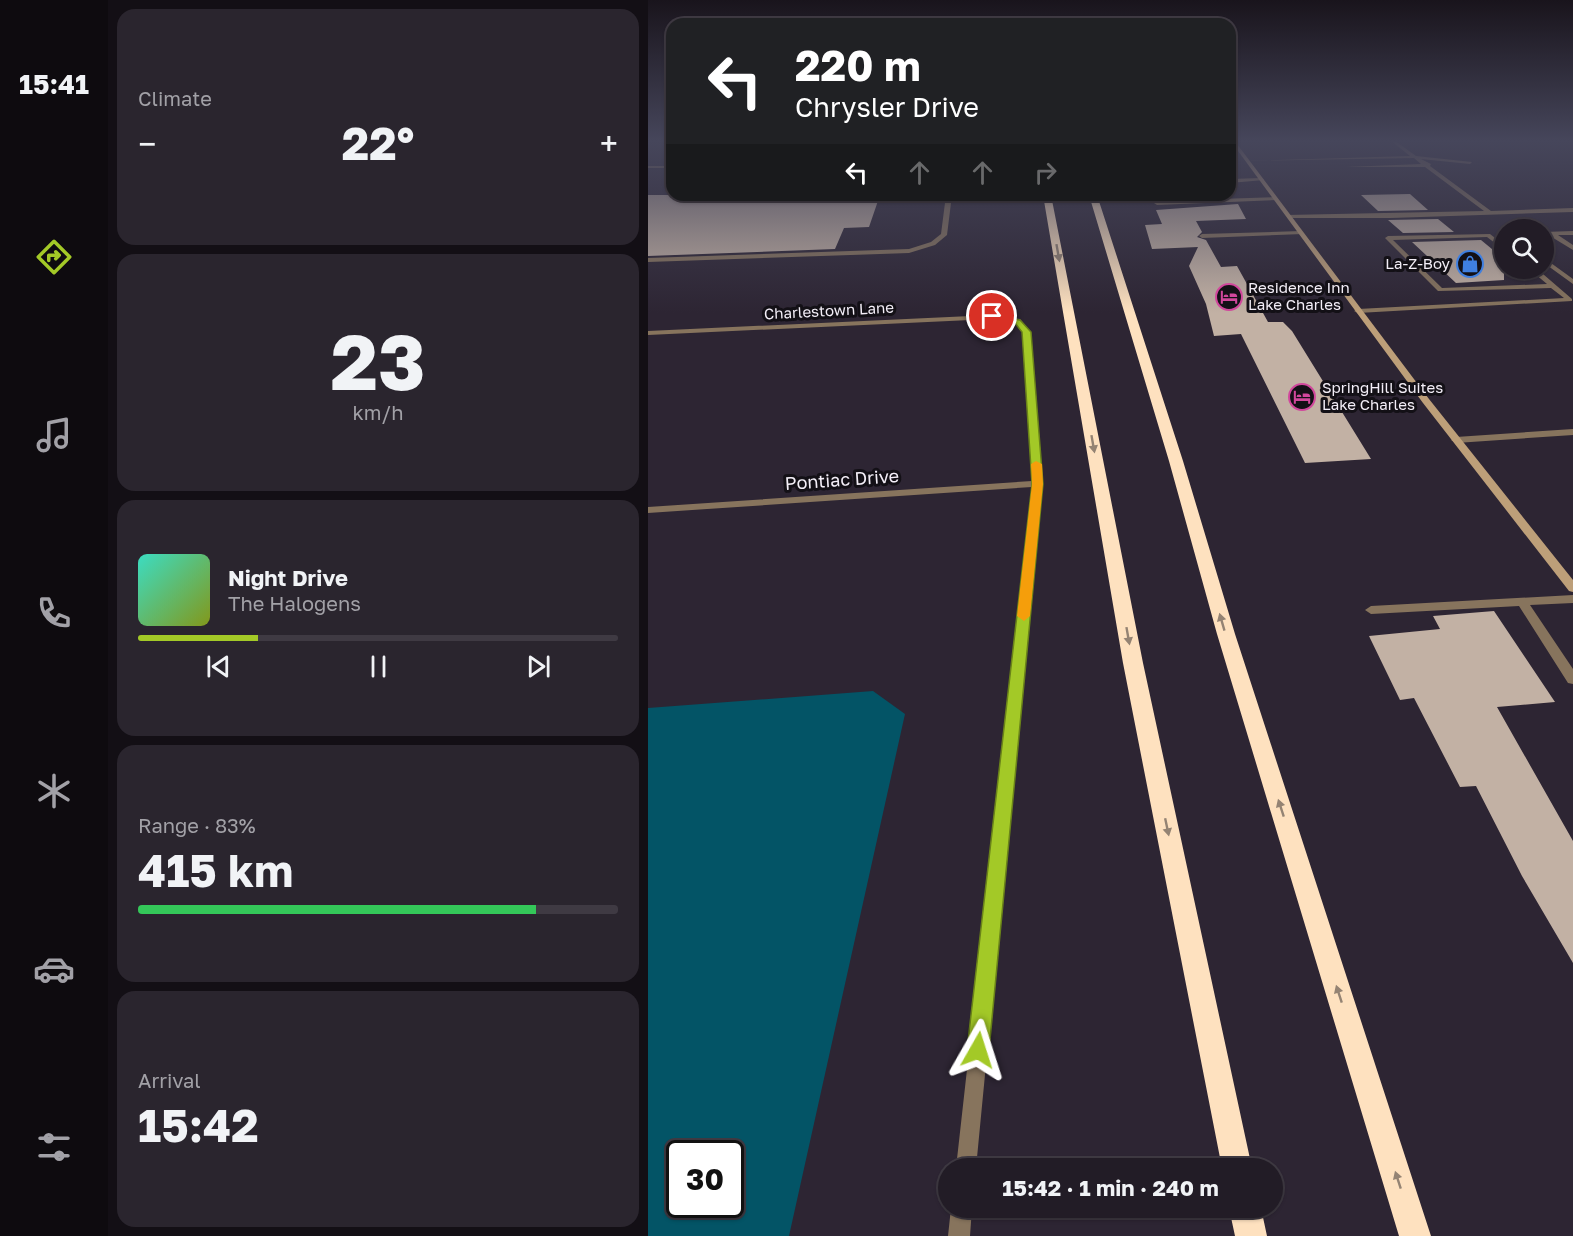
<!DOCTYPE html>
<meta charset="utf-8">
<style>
body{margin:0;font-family:"Golos Text",sans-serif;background:#2a252e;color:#f1f3f6;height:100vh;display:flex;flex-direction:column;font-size:22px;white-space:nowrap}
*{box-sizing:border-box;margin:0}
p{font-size:20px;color:#a2a1a7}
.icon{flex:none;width:33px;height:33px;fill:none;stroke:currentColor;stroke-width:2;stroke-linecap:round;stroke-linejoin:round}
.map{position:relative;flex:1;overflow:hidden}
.drawer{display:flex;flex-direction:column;gap:9px;padding:9px;background:#130f15;width:540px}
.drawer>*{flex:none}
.hud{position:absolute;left:18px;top:18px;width:570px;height:183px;border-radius:18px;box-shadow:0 2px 4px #0004,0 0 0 2px #3f3a43;background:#202124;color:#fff;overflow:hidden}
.tools{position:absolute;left:846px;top:219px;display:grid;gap:12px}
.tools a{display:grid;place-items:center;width:60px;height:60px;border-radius:50%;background:#221c26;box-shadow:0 2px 4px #0004,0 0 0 2px #3f3a43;font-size:30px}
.speed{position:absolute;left:18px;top:1140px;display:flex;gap:12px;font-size:30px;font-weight:700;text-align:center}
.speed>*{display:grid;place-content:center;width:78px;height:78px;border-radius:50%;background:#221c26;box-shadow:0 2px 4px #0004,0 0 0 2px #3f3a43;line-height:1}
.speed .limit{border:3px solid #111;border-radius:9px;background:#fff;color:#111}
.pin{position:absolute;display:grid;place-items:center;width:51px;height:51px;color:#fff;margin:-26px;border:3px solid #fff;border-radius:50%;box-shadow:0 2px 6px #0007}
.me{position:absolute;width:66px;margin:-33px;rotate:6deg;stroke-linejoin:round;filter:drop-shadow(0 0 4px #0008)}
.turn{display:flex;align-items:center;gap:21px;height:126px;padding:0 30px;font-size:27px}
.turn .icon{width:78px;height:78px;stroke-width:2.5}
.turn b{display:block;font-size:42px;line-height:51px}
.lanes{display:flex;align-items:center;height:57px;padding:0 30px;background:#0003;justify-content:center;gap:30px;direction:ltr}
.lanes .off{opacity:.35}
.big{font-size:45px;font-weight:700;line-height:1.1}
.drawer .card{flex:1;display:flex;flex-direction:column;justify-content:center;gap:9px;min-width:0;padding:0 21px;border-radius:18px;background:#2a252e}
.drawer .dial{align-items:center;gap:0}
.dial b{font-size:78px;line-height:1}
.song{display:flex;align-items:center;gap:18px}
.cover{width:72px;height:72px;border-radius:9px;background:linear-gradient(135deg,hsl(170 70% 55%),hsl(70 70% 35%))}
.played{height:6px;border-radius:3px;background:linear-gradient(90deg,#a3c927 25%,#3f3a43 25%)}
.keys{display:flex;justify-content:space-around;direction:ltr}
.heat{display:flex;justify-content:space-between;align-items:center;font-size:33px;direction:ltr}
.charge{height:9px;border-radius:4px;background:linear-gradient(90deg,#34c759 83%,#3f3a43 0)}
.trip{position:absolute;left:290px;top:1158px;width:345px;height:60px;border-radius:30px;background:#221c26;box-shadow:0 2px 4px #0004,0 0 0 2px #3f3a43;font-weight:700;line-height:60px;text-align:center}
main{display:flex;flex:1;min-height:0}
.menu{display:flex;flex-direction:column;width:108px;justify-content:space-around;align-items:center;background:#0e0b0f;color:#a2a1a7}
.menu .icon{width:42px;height:42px}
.menu .on{color:#a3c927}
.menu b{font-size:27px;color:#f1f3f6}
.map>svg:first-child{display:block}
</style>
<main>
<nav class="menu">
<b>15:41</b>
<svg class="icon on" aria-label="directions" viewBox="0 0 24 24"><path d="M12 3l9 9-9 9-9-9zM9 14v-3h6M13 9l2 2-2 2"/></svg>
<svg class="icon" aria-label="music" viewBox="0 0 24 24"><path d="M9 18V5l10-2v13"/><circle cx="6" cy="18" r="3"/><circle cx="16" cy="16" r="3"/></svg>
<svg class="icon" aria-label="phone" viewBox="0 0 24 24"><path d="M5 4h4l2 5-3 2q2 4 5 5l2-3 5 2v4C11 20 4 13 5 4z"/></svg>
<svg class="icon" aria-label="climate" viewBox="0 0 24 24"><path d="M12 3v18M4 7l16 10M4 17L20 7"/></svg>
<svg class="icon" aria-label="car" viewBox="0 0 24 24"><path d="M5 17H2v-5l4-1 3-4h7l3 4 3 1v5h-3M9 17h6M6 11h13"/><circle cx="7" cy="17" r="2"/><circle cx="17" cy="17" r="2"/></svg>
<svg class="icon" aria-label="filters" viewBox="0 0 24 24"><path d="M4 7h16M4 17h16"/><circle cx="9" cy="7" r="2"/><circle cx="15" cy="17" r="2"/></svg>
</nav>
<section class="drawer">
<div class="card"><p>Climate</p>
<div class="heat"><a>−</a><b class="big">22°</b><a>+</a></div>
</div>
<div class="card dial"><b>23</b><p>km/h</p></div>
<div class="card">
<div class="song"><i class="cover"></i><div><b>Night Drive</b><p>The Halogens</p></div></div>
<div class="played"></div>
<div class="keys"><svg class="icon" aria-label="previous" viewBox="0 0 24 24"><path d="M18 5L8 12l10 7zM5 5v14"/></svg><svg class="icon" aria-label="pause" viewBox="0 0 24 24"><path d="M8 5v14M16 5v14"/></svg><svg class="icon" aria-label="next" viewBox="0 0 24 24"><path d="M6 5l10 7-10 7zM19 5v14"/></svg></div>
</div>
<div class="card"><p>Range · 83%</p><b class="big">415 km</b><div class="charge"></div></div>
<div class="card"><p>Arrival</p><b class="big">15:42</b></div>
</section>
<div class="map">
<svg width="925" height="1236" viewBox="0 0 925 1236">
<rect width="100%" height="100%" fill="#2d2533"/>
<path fill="#035466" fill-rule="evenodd" d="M 225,691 L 257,714 L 141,1236 L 0,1236 L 0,708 ZM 32,1154 L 82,1154 L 82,1204 L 32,1204 Z"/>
<path fill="#c2b1a4" d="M 762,194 L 780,210 L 730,211 L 713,195 Z
M 0,195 L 232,195 L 221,227 L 196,228 L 187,249 L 0,256 Z
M 590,204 L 598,219 L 548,221 L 554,232 L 549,237 L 558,240 L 573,267 L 589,266 L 620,322 L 635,322 L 644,331 L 723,459 L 657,463 L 593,334 L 566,336 L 558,304 L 541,266 L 550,247 L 504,249 L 497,225 L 514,224 L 508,210 Z
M 790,219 L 806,232 L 755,233 L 740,220 Z
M 833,240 L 856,259 L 856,280 L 808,283 L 764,242 Z
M 846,611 L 907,702 L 849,707 L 925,841 L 925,963 L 874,876 L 828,786 L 812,787 L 766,698 L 752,700 L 721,636 L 792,629 L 785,616 Z"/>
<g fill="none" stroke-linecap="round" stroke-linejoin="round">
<path fill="#87745d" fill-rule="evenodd" d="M 742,140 L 746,140 L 768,156 L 824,162 L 822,164 L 773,159 L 783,164 L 782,166 L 843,211 L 925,208 L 925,212 L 743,218 L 640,218 L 638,215 L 836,211 L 777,167 L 698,167 L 773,164 L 766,158 L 598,161 L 762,156 Z
M 0,166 L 24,166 L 24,168 L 0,168 Z
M 582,179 L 613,178 L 616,180 L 582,183 Z
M 298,195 L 304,195 L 299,235 L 287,245 L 261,253 L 0,262 L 0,258 L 261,249 L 283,242 L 293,234 Z
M 628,197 L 630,200 L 509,205 L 506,203 L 509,201 Z
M 653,231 L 655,234 L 554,238 L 551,236 L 554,234 Z
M 925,231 L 925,235 L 910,235 L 925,245 L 925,250 L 902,236 L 896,236 L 896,232 Z
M 842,234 L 856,245 L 856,250 L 839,237 L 745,240 L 794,288 L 899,284 L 880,268 L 888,268 L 924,299 L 924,301 L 710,313 L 706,311 L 710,309 L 916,298 L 903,288 L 790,291 L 737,238 L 740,236 Z
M 896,258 L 925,279 L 925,284 L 896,263 Z
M 925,429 L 925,435 L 808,443 L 803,440 L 808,437 Z
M 925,595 L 925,603 L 882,605 L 925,669 L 925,684 L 920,683 L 871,606 L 723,614 L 717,610 L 723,606 Z"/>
<path fill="#87745d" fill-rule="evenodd" d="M 344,315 L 372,319 L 383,332 L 394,484 L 328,1168 L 308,1168 L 384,487 L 0,513 L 0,507 L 384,481 L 375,332 L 367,323 L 344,319 L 0,335 L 0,331 Z
M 303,1208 L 324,1208 L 322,1236 L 300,1236 Z"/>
<path fill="#bd9f79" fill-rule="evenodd" d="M 582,140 L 586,140 L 781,399 L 925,580 L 925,592 L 921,591 L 775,403 Z"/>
<path fill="#fee1bf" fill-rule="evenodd" d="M 395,195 L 403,195 L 495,663 L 604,1168 L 574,1168 L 475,663 Z
M 441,195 L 449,195 L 535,461 L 587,634 L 783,1236 L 751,1236 L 569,634 L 521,461 Z
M 581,1208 L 613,1208 L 619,1236 L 587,1236 Z"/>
</g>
<defs><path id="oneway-solid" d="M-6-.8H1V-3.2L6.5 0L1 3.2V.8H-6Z" transform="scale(1.5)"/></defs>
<g fill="#948373">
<use href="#oneway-solid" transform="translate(410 253) rotate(80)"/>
<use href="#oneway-solid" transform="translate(445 444) rotate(80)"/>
<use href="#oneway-solid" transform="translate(574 622) rotate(-106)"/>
<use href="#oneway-solid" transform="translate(480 636) rotate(80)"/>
<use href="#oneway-solid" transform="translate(633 808) rotate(-108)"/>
<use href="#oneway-solid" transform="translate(519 827) rotate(78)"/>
<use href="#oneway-solid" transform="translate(691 994) rotate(-108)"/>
<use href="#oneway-solid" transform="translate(750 1180) rotate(-108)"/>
</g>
<linearGradient id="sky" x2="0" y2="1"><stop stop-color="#19141c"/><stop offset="0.45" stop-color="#46465b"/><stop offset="1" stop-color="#46465b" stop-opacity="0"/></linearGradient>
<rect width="925" height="313" fill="url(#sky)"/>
<path fill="#a3c927" stroke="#6a8319" stroke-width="1.5" d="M 344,314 L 372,320 L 383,332 L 395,484 L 341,1050 L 338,1058 L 330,1061 L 323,1058 L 319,1050 L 384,484 L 374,332 L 367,323 L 341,318 Z"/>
<path fill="#f59e0b" d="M 388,461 L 394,464 L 395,484 L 382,616 L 376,621 L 369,616 L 384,484 L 383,464 Z"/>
<defs>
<symbol id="shop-ring" viewBox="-11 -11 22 22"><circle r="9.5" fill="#131016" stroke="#3f7fe0" stroke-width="1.5"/><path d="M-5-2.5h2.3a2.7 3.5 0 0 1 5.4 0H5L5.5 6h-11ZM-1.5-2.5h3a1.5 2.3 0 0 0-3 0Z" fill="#3f7fe0"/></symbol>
<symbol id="hotel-ring" viewBox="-11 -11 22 22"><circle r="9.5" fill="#131016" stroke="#d1479c" stroke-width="1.5"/><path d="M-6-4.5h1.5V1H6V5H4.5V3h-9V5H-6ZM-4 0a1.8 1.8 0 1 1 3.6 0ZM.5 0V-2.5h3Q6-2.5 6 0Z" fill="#d1479c"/></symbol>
</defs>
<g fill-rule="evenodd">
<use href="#shop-ring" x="807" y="249" width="30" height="30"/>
<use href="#hotel-ring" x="566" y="282" width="30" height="30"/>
<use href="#hotel-ring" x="639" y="382" width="30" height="30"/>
</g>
<g text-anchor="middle" stroke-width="6" stroke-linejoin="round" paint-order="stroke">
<g font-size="15" fill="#f3eef7" stroke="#131016" text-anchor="start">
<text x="802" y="269" text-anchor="end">La-Z-Boy</text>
<text x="600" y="293">Residence Inn<tspan x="600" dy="17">Lake Charles</tspan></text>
<text x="674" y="393">SpringHill Suites<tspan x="674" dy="17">Lake Charles</tspan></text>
</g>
<g font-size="15" fill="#f3eef7" stroke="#131016">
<text transform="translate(181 311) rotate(-3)" y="5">Charlestown Lane</text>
</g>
<g font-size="18" fill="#f3eef7" stroke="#131016">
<text transform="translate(194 480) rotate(-4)" y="6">Pontiac Drive</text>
</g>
</g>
</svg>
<div class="tools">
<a><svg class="icon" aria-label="search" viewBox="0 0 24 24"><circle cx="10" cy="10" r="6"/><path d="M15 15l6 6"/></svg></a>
</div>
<div class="speed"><div class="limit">30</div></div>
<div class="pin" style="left:344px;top:316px;background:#d93025"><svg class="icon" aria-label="arrive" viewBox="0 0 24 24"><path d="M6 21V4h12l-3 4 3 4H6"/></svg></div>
<svg class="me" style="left:330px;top:1050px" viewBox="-20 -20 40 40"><path d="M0-17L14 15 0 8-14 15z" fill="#a3c927" stroke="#fff" stroke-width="4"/></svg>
<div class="trip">15:42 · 1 min · 240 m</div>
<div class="hud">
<div class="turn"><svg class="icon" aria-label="left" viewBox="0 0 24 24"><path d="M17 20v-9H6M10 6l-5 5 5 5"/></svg><div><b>220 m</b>Chrysler Drive</div></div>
<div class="lanes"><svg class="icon" aria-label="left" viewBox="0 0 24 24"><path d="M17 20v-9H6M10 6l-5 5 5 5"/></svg><svg class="icon off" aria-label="ahead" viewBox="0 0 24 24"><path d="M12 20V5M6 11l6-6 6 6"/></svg><svg class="icon off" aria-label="ahead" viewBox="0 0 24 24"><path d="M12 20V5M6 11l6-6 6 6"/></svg><svg class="icon off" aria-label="right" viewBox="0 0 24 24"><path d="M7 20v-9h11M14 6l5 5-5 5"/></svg></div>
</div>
</div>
</main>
